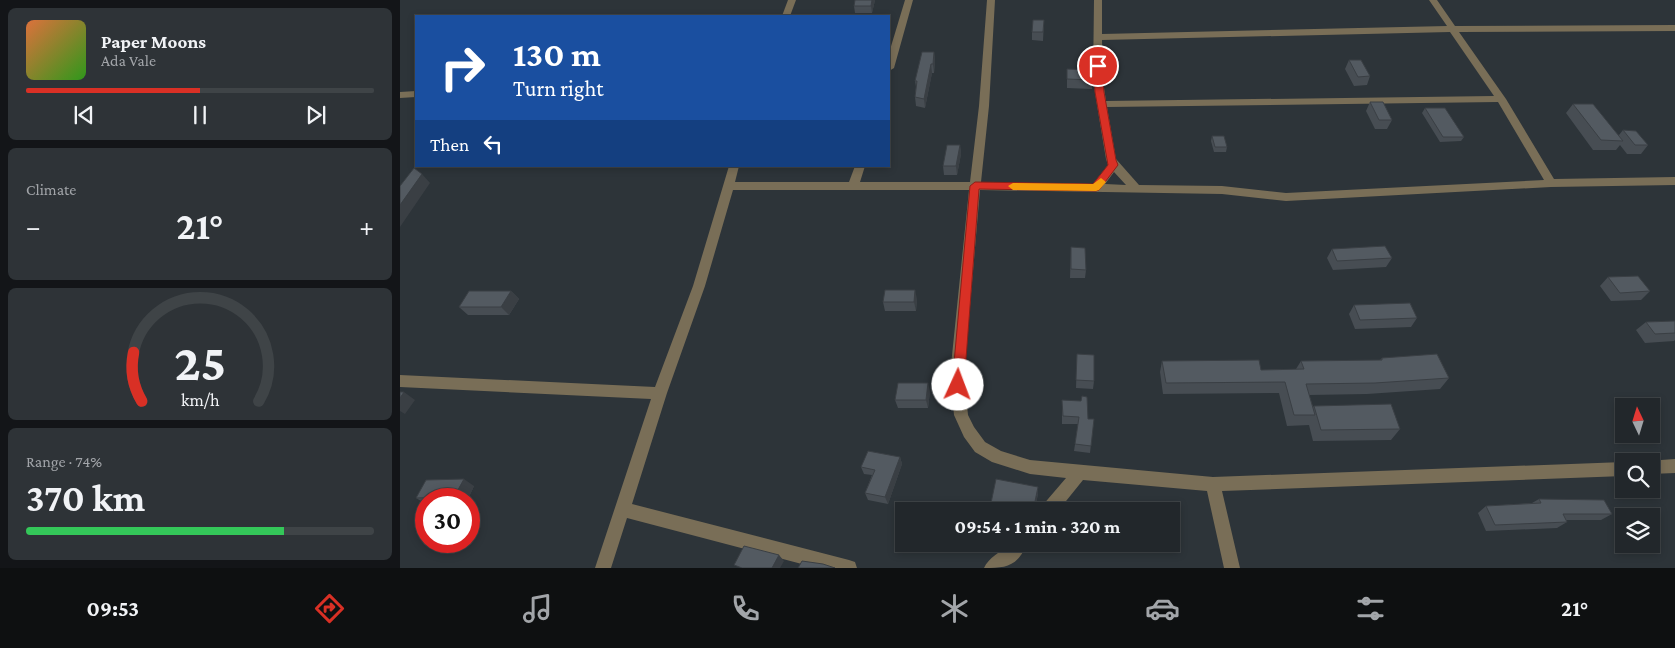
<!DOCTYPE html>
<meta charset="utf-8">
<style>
body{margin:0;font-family:"Crimson Pro",serif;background:#2e3337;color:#f1f3f6;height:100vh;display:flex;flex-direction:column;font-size:19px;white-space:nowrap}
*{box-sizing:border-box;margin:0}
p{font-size:16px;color:#a2a5a9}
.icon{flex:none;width:28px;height:28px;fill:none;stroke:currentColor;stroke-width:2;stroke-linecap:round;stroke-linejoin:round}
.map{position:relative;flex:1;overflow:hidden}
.drawer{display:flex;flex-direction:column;gap:8px;padding:8px;background:#131518;width:400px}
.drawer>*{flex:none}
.banner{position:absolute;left:15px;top:15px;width:475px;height:152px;border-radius:0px;box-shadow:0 2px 8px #0003,0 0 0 1px #3f4447;background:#1a4fa0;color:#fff;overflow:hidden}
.needle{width:32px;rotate:356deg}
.controls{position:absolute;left:1215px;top:398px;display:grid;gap:10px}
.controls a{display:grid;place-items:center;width:45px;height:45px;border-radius:0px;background:#22272b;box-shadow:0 2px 8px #0003,0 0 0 1px #3f4447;font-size:25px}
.speed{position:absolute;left:15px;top:488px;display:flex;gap:10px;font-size:25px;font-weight:700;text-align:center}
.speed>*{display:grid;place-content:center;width:65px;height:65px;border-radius:50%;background:#22272b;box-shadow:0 2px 8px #0003,0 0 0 1px #3f4447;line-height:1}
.speed .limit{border:8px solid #d22;background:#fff;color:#111}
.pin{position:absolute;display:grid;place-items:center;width:42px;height:42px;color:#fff;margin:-21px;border:2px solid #fff;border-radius:50%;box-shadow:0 1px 5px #0007}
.me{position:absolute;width:55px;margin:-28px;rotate:2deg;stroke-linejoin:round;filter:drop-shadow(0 0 4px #0008)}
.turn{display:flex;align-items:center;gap:18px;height:105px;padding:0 15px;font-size:22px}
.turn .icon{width:65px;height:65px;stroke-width:2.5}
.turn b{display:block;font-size:35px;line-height:42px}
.then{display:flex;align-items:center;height:48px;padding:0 15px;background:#0003;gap:10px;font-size:19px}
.big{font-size:38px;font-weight:700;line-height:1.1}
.drawer .card{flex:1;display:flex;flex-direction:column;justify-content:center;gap:8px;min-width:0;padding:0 18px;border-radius:8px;background:#2e3337}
.drawer .dial{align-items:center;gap:0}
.dial svg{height:130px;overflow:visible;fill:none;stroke:#3f4447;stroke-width:7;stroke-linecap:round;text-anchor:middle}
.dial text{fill:#f1f3f6;stroke:none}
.song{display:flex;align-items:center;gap:15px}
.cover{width:60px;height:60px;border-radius:8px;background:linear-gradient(135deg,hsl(20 70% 55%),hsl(110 70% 35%))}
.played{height:5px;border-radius:2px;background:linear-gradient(90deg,#d93025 50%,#3f4447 50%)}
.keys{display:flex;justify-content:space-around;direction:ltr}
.heat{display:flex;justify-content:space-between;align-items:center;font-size:28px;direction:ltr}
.charge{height:8px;border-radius:4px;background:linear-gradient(90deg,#34c759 74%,#3f4447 0)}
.trip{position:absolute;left:495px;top:502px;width:285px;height:50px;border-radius:0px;background:#22272b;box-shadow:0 2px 8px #0003,0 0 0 1px #3f4447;font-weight:700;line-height:50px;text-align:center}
.menu{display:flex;height:80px;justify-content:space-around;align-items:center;background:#0e1011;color:#a2a5a9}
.menu .icon{width:35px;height:35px}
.menu .current{color:#d93025}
.menu b{font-size:22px;color:#f1f3f6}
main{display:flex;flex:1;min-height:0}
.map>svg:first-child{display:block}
</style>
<main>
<section class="drawer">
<div class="card">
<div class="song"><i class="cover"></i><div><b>Paper Moons</b><p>Ada Vale</p></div></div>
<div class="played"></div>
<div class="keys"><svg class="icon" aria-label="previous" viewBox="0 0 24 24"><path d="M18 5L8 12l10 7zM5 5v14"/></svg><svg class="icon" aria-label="pause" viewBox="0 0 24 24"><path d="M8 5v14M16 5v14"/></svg><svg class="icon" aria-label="next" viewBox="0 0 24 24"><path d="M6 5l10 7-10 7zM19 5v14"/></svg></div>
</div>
<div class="card"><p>Climate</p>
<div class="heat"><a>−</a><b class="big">21°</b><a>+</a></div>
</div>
<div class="card dial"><svg viewBox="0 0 100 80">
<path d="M14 69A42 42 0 1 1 86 69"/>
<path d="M14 69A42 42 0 0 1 9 39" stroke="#d93025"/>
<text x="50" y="56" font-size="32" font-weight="700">25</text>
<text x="50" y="72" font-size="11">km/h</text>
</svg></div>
<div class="card"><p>Range · 74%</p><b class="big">370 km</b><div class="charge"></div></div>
</section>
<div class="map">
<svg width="1275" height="568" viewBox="0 0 1275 568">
<rect width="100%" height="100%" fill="#2d3439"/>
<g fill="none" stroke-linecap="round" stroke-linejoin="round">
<path fill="#796e57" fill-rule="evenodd" d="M 388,0 L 396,0 L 390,16 L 382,16 Z
M 505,0 L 513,0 L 494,68 L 489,71 L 489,53 Z
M 587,0 L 595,0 L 589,106 L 581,182 L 693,184 L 708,165 L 706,159 L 693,81 L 694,0 L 702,0 L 702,34 L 1047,26 L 1029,0 L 1037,0 L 1055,26 L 1275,25 L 1275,31 L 1059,32 L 1106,99 L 1154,179 L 1275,177 L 1275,185 L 1151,187 L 886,201 L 822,194 L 580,190 L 564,375 L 568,415 L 574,427 L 585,442 L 601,451 L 630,460 L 813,477 L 1224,462 L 1224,476 L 822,491 L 840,568 L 824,568 L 807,491 L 683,480 L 658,511 L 640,511 L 642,506 L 666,478 L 630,474 L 592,462 L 575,452 L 564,437 L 554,415 L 550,375 L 569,190 L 333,190 L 305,286 L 267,393 L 232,504 L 449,560 L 455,562 L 457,568 L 417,568 L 227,518 L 211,568 L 195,568 L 251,399 L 0,387 L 0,375 L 255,387 L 293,286 L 329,166 L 339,166 L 335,182 L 449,182 L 455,166 L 465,166 L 460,182 L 570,182 L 579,106 ZM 1050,32 L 1094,96 L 706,101 L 703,81 L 702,40 ZM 1098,102 L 1144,180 L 886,193 L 822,186 L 739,185 L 716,159 L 707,107 ZM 714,172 L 726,185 L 705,184 Z
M 16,91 L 16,97 L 0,98 L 0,92 Z
M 1275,459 L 1275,473 L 1251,474 L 1251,461 L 1247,461 Z
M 609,544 L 627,544 C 617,567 606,568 584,568 C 588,558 601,552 609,544 Z"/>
</g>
<path fill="#474d53" d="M 475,0 L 472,13 L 455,13 L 454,6 Z
M 644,20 L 643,41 L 632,40 L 632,32 Z
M 534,52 L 535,61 L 534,73 L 532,73 L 525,108 L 516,106 L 515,97 L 516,87 L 515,81 Z
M 949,60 L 970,76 L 967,85 L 954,86 L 945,69 Z
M 667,69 L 693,80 L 692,89 L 667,88 Z
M 970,102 L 992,120 L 987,129 L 975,129 L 966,111 Z
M 1173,104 L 1219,135 L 1223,130 L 1248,145 L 1241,154 L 1227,154 L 1220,145 L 1216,150 L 1193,150 L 1166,113 Z
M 1025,108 L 1064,137 L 1061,141 L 1040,142 L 1022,113 Z
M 812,136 L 827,147 L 826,152 L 814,152 L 811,141 Z
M 560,145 L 561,154 L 557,175 L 544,175 L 543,166 Z
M 671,247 L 686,270 L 685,278 L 670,278 Z
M 932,249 L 992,258 L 986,267 L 933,270 L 927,258 Z
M 1208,277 L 1250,291 L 1241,300 L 1211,301 L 1200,286 Z
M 111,291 L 119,299 L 109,315 L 68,315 L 59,307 Z
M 517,299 L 516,311 L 485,311 L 483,302 Z
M 954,305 L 1017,318 L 1011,327 L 955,329 L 949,314 Z
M 1275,321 L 1275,340 L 1274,341 L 1245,343 L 1236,330 L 1246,322 Z
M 677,354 L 694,381 L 693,389 L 676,388 Z
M 982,358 L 1049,378 L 1040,389 L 967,394 L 909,395 L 913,407 L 914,406 L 1000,429 L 991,440 L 913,441 L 909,425 L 887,426 L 879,393 L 763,394 L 760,372 L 762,361 L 861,370 L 896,369 L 901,361 L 980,360 Z
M 530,391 L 528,408 L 498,408 L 495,400 Z
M 662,400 L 688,419 L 694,419 L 690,453 L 674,451 L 678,424 L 662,424 Z
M 500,457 L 502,464 L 488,504 L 468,500 L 465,493 L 472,475 L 464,474 L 461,467 Z
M 74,486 L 68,499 L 26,499 L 26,504 L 16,498 Z
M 638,487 L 638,493 L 635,511 L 601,511 L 592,510 L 591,503 Z
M 1139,499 L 1212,514 L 1201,520 L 1166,520 L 1167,522 L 1157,528 L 1086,531 L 1078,513 L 1086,506 L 1132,503 Z"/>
<path fill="#3a3f44" d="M 472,0 L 475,0 L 472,13 L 471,6 Z
M 534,52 L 535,61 L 534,73 L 533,64 Z
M 531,64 L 532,73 L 525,108 L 524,99 Z
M 560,145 L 561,154 L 557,175 L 556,166 Z
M 22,174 L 30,183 L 0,227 L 0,205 Z
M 515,290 L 517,299 L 516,311 L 514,302 Z
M 111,291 L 119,299 L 109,315 L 101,307 Z
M 528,383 L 530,391 L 528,408 L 526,400 Z
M 4,392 L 15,400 L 5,414 L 0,411 L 0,398 Z
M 500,457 L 502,464 L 488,504 L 485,497 Z
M 64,479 L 74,486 L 68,499 L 57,499 L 54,497 Z
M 638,487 L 638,493 L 635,511 L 633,511 Z
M 379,555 L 384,561 L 380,568 L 372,568 Z"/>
<path fill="#535a61" stroke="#3a3f44" d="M 455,0 L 472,0 L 471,6 L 454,6 Z
M 633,20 L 644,20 L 643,32 L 632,32 Z
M 522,52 L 534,52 L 533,64 L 531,64 L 524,99 L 515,97 L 517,81 L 515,81 Z
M 949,60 L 961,60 L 970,76 L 958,77 Z
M 667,69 L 692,70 L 693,80 L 667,79 Z
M 970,102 L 983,102 L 992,120 L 979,120 Z
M 1173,104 L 1193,104 L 1223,141 L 1201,140 Z
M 1025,108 L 1045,108 L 1064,137 L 1043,137 Z
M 1223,130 L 1236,131 L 1248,145 L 1235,145 Z
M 812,136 L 824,136 L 827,147 L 815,147 Z
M 547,145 L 560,145 L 556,166 L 543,166 Z
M 14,168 L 22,174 L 0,205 L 0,186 Z
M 985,246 L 992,258 L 937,261 L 932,249 Z
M 671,247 L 685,248 L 686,270 L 671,269 Z
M 1238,276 L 1250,291 L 1220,293 L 1208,277 Z
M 485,290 L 515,290 L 514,302 L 483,302 Z
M 69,291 L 111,291 L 101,307 L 59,307 Z
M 1010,303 L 1017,318 L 960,320 L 954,305 Z
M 1275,321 L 1275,333 L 1255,334 L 1246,322 Z
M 677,354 L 694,355 L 694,381 L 676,380 Z
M 1037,354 L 1049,378 L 975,383 L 906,384 L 915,415 L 894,415 L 885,382 L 766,383 L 762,361 L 859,360 L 861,370 L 904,369 L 901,361 L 982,360 L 982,358 Z
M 498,383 L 528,383 L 526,400 L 495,400 Z
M 0,392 L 4,392 L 0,398 Z
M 682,396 L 687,397 L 688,419 L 694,419 L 691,446 L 675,444 L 679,417 L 663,416 L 662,400 L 681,401 Z
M 991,404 L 1000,429 L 921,430 L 914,406 Z
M 468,451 L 500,457 L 485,497 L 465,493 L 475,470 L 461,467 Z
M 64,479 L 54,497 L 16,498 L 26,480 Z
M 596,479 L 638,487 L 633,511 L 591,503 Z
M 1139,499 L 1204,500 L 1212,514 L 1163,514 L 1167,522 L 1095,525 L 1086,506 L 1141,503 Z
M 344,546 L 379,555 L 372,568 L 342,568 L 334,565 Z
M 402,561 L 423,564 L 435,568 L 398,568 Z"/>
<path fill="#d93025" stroke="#8d1f18" d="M 698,64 L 702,66 L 704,92 L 716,160 L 718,165 L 699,190 L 696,191 L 579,189 L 564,385 L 562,389 L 558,391 L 553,389 L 552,385 L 570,186 L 575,182 L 693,184 L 708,165 L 695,92 L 693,66 Z"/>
<path fill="#f59e0b" d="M 701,178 L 706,182 L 699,190 L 696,191 L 613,190 L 608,186 L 613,183 L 693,184 Z"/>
</svg>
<div class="controls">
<a><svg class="needle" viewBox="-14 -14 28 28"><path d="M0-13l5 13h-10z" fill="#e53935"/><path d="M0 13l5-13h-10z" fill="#a2a5a9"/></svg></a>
<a><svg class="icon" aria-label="search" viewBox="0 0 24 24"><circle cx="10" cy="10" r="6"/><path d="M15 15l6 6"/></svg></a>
<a><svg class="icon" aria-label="layers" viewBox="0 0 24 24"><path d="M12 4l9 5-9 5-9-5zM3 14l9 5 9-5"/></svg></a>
</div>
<div class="speed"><div class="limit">30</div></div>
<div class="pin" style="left:698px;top:66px;background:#d93025"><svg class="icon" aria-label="arrive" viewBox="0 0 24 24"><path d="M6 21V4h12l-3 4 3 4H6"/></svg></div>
<svg class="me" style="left:558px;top:385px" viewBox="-20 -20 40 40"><circle r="19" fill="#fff"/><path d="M0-13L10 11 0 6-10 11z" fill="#d93025"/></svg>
<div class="trip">09:54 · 1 min · 320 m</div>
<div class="banner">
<div class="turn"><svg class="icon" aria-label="right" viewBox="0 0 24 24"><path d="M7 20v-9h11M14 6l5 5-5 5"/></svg><div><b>130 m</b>Turn right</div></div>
<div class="then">Then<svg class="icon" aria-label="left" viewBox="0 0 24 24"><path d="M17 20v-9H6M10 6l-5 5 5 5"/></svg></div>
</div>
</div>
</main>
<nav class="menu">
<b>09:53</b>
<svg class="icon current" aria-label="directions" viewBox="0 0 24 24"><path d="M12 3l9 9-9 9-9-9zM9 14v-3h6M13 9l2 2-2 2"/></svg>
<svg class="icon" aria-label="music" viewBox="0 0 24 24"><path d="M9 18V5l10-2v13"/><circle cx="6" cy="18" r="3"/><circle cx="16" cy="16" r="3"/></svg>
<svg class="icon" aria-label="phone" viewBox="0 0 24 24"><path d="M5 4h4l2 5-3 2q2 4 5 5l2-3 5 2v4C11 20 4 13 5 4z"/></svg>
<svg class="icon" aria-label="climate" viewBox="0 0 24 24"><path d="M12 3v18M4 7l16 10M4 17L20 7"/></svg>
<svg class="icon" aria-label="car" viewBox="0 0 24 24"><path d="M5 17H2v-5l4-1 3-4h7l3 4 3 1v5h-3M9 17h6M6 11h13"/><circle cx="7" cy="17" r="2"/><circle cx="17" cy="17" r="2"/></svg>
<svg class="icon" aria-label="filters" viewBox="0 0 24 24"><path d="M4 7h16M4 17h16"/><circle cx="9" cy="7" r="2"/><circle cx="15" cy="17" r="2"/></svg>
<b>21°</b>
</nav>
